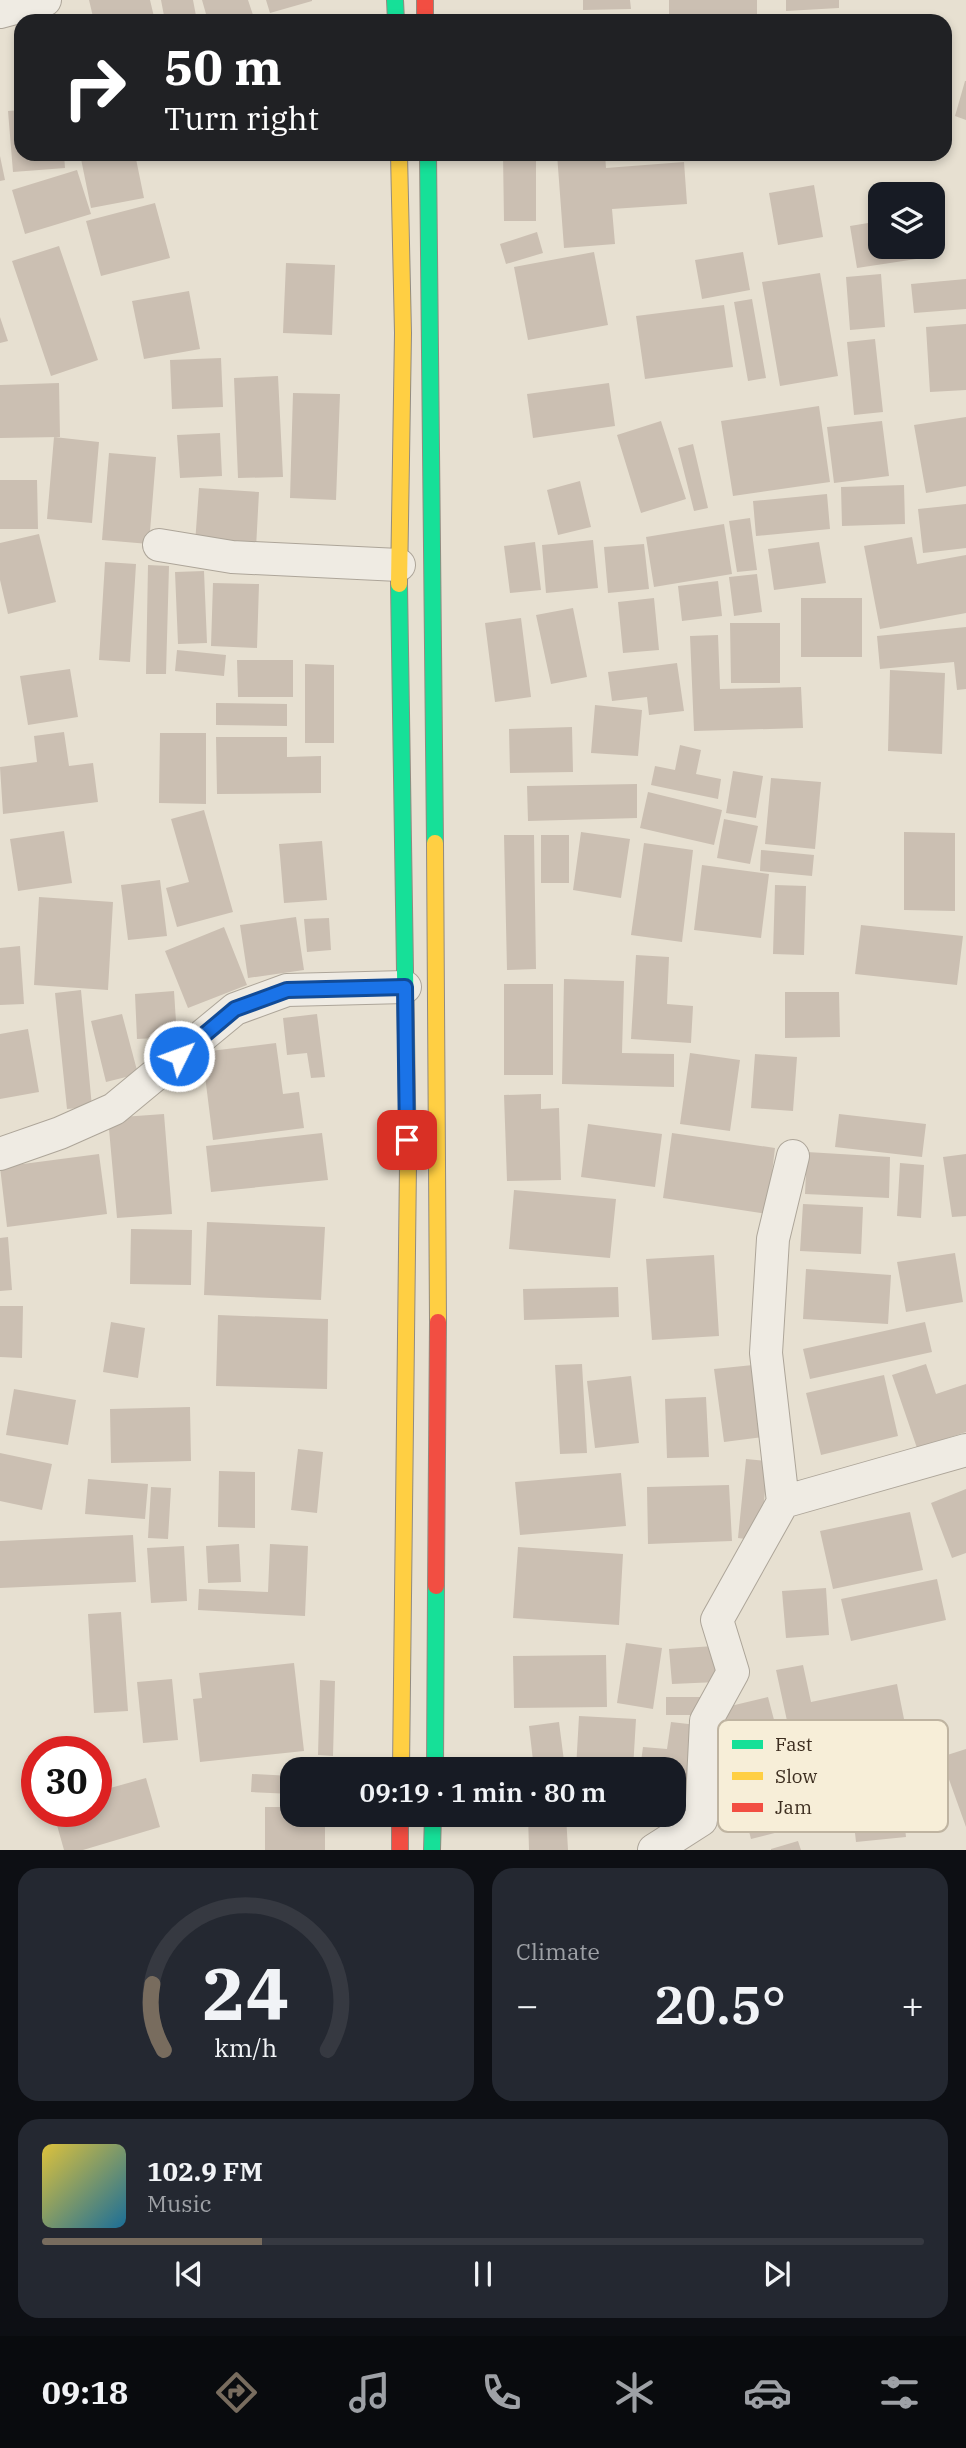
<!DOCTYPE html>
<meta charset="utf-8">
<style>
body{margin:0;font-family:"IBM Plex Serif",serif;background:#242831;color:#f1f3f6;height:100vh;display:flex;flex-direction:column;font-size:26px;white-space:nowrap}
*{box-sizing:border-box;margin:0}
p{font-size:23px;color:#9ea1a6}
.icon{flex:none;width:38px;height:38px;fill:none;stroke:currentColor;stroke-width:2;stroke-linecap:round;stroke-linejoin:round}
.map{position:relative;height:1850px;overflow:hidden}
.sheet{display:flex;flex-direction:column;gap:18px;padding:18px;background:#0d0f14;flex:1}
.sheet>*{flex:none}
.guide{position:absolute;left:14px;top:14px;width:938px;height:147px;border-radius:21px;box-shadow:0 4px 10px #0003;background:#202124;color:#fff;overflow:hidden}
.tools{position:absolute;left:868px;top:182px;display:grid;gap:14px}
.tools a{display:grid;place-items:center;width:77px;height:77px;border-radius:14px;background:#171b24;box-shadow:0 4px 10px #0003;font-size:35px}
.speed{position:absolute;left:21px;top:1736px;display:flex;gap:14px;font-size:35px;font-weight:700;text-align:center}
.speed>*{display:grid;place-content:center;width:91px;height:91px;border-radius:50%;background:#171b24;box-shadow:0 4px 10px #0003;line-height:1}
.speed .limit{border:10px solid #d22;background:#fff;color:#111}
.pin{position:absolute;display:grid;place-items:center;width:60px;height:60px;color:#fff;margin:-30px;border-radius:14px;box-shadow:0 4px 10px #0006}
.me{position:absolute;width:77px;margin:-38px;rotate:48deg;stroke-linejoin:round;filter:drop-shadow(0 0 5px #0008)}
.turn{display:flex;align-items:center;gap:24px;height:147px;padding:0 35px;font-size:32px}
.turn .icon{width:91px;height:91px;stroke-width:2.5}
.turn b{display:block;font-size:49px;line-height:60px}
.big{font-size:52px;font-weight:600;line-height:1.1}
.sheet .tile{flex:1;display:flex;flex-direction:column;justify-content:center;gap:10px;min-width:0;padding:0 24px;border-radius:21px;background:#242831}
.sheet .dial{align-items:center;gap:0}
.dial svg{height:182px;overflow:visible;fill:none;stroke:#363941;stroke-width:7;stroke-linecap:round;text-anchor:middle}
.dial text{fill:#f1f3f6;stroke:none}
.song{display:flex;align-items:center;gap:21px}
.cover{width:84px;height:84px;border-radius:10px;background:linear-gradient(135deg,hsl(50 70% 55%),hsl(200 70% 35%))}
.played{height:7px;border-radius:4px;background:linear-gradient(90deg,#786c5e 25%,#363941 25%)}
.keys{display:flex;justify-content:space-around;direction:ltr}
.heat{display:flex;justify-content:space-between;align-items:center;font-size:38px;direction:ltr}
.sheet .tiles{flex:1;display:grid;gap:18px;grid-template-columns:1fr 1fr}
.tile:last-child{grid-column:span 2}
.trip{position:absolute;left:280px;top:1757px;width:406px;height:70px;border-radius:21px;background:#171b24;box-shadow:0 4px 10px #0003;font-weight:600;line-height:70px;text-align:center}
.dock{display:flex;height:112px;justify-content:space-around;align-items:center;background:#090b0e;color:#9ea1a6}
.dock .icon{width:49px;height:49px}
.dock .active{color:#786c5e}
.dock b{font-size:32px;color:#f1f3f6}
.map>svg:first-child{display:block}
</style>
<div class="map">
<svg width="966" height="1850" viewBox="0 0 966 1850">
<rect width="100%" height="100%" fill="#e7e0d1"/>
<path fill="#cbbfb2" d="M 89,0 L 150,0 L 155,21 L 94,21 Z
M 161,0 L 193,0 L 197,21 L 165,21 Z
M 202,0 L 248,0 L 253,15 L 232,21 L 208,21 Z
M 266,0 L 312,0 L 312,1 L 270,13 Z
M 583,0 L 630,0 L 631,9 L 583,10 Z
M 669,0 L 757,0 L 757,17 L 669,18 Z
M 786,0 L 839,0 L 839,8 L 786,11 Z
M 526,17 L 563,19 L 563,21 L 526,21 Z
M 965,81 L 966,81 L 966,120 L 955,116 Z
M 21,110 L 21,154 L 64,154 L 65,168 L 13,172 L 8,111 Z
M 80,154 L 135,154 L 144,198 L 91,208 Z
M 503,154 L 536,154 L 536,221 L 504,221 Z
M 557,154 L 605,154 L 606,168 L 684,162 L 687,204 L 612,209 L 615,244 L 564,248 Z
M 0,156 L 5,180 L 0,181 Z
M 77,170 L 91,214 L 25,234 L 12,190 Z
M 814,185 L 823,237 L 778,245 L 769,193 Z
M 155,203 L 170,258 L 101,276 L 86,221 Z
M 880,221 L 880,247 L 921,247 L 923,258 L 857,268 L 850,226 Z
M 537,232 L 543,253 L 506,264 L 500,244 Z
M 59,246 L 98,360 L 51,376 L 12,261 Z
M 594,252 L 608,325 L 528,340 L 514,267 Z
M 743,252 L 750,290 L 702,299 L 695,260 Z
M 286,263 L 335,265 L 332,335 L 283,333 Z
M 820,273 L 838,376 L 780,386 L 762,282 Z
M 881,274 L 885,327 L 850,330 L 846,277 Z
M 966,279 L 966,309 L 914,313 L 911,284 Z
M 189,291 L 200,349 L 144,359 L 132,301 Z
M 752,299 L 766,378 L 748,381 L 734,302 Z
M 724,305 L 733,367 L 645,379 L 636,316 Z
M 0,317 L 8,341 L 0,343 Z
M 966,324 L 966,390 L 930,392 L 926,327 Z
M 875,339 L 883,412 L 854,415 L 847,342 Z
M 221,358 L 223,407 L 172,409 L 170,360 Z
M 278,376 L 283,477 L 238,478 L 234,378 Z
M 59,383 L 60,437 L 0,438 L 0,385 Z
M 609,383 L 615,426 L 533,438 L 527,394 Z
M 293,393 L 340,394 L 336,500 L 290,498 Z
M 819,406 L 830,482 L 733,496 L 721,421 Z
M 966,417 L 966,486 L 926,493 L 914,425 Z
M 661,421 L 686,499 L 641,513 L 617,435 Z
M 882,421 L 889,476 L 834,483 L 827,427 Z
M 220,433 L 222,476 L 180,478 L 177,435 Z
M 54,437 L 99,442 L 92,523 L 47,519 Z
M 693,444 L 708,508 L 694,511 L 678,448 Z
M 109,453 L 156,457 L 149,544 L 102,540 Z
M 0,480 L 37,480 L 38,529 L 0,529 Z
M 580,481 L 591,527 L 558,535 L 547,490 Z
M 904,485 L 905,524 L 842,526 L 841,487 Z
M 199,488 L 259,492 L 256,548 L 195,544 Z
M 827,494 L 830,529 L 756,536 L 753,501 Z
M 966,504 L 966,548 L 923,553 L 918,509 Z
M 750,518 L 757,570 L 737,572 L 729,521 Z
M 724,524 L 732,574 L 654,587 L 646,537 Z
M 39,534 L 56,602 L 8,614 L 0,580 L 0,543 Z
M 912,537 L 917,564 L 966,555 L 966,613 L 880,629 L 864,546 Z
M 593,540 L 598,588 L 546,593 L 542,545 Z
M 535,542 L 541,590 L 510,593 L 504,546 Z
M 819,542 L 826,583 L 774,590 L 768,549 Z
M 644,544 L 649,589 L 608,593 L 604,547 Z
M 105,562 L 136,564 L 130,662 L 99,660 Z
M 148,565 L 169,566 L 166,674 L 146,674 Z
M 204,571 L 207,643 L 178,644 L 175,572 Z
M 757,574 L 762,612 L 734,616 L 729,577 Z
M 718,581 L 722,616 L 682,621 L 678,586 Z
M 213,583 L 259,584 L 257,648 L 211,646 Z
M 654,598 L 659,650 L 623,653 L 618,602 Z
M 801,598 L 862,598 L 862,657 L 801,657 Z
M 573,608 L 587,677 L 551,684 L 536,615 Z
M 521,618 L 531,697 L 495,702 L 485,623 Z
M 730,623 L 780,623 L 780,683 L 731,683 Z
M 966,627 L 966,689 L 957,690 L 954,662 L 880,669 L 877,636 Z
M 718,635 L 720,689 L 801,687 L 803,728 L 694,731 L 690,636 Z
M 177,650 L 226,655 L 224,676 L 175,671 Z
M 237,660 L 293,660 L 293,697 L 238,697 Z
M 677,663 L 684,711 L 649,715 L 647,697 L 612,701 L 608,672 Z
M 305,664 L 334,665 L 334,743 L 305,743 Z
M 70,669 L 78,717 L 28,725 L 20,676 Z
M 890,670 L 945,673 L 942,754 L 888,751 Z
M 216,703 L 287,704 L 287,726 L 216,725 Z
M 595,705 L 642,710 L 638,756 L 591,753 Z
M 572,727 L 573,772 L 510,773 L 509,729 Z
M 64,732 L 69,766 L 93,763 L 98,802 L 3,814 L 0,767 L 37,762 L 34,736 Z
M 160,733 L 206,733 L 206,804 L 159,803 Z
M 216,737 L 287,737 L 287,757 L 321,756 L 321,793 L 217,794 Z
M 680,745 L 701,750 L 696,774 L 721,779 L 718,799 L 651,785 L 655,766 L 675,770 Z
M 733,771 L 763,776 L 756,818 L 726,813 Z
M 771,778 L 821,782 L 815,849 L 765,844 Z
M 637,784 L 637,818 L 528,821 L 527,786 Z
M 648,792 L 722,810 L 714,845 L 640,828 Z
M 204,810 L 233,912 L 177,927 L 166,888 L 189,882 L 171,819 Z
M 724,819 L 758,826 L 750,864 L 717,858 Z
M 64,831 L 72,883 L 18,891 L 10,839 Z
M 581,832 L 630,839 L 621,898 L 573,890 Z
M 904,832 L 955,833 L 955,911 L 904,910 Z
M 504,835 L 534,835 L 536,969 L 507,970 Z
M 541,835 L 569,835 L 569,883 L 541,883 Z
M 322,841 L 327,900 L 284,903 L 279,844 Z
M 644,843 L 693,850 L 682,942 L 631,935 Z
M 761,850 L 814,855 L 812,876 L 760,871 Z
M 702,865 L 769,874 L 761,938 L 694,930 Z
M 160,880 L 167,936 L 128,940 L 121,885 Z
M 775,885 L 806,886 L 804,955 L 773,954 Z
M 39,897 L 113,902 L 108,990 L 34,985 Z
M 296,917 L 304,970 L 248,978 L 240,925 Z
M 329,918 L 331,950 L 307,952 L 304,919 Z
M 861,925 L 963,936 L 957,985 L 855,974 Z
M 224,927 L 247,985 L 188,1008 L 165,951 Z
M 20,946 L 24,1004 L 0,1005 L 0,948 Z
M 636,955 L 669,957 L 667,1004 L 693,1006 L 691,1043 L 631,1039 Z
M 564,979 L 624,981 L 622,1053 L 674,1054 L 674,1087 L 562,1084 Z
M 504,984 L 553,984 L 553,1075 L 504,1075 Z
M 81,990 L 92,1107 L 67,1109 L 55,993 Z
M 174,991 L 177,1037 L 137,1039 L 135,994 Z
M 785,992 L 839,992 L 840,1037 L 785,1038 Z
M 122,1014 L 138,1074 L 106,1082 L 91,1021 Z
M 317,1014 L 325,1077 L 311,1078 L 307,1053 L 287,1055 L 283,1018 Z
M 28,1029 L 39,1092 L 0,1099 L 0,1034 Z
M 276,1043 L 283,1094 L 299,1092 L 304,1128 L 213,1140 L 202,1052 Z
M 690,1053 L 740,1060 L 730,1131 L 680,1124 Z
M 755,1054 L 797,1057 L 793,1111 L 751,1108 Z
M 541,1094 L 541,1109 L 559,1108 L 561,1180 L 507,1181 L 504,1095 Z
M 164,1114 L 172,1214 L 117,1218 L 108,1118 Z
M 839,1114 L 926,1124 L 922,1157 L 835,1147 Z
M 588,1124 L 662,1134 L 655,1187 L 581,1177 Z
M 322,1133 L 328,1180 L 211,1192 L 206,1146 Z
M 672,1133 L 775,1148 L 767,1214 L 663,1198 Z
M 807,1152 L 890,1157 L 889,1198 L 805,1194 Z
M 99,1154 L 107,1214 L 7,1227 L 0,1167 Z
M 966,1154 L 966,1216 L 952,1217 L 943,1157 Z
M 900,1163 L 924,1165 L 921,1218 L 897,1216 Z
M 514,1190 L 616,1199 L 610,1258 L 509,1249 Z
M 803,1204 L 863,1207 L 861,1254 L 800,1251 Z
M 207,1222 L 325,1227 L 321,1300 L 204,1295 Z
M 131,1229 L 192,1230 L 191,1285 L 130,1284 Z
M 8,1237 L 12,1290 L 0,1291 L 0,1238 Z
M 955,1253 L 963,1302 L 906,1312 L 897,1262 Z
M 714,1255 L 719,1336 L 652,1340 L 646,1259 Z
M 806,1269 L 891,1275 L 888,1324 L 803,1319 Z
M 618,1287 L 619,1317 L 524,1320 L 523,1289 Z
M 0,1306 L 23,1306 L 22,1358 L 0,1357 Z
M 218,1315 L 328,1319 L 327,1389 L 216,1386 Z
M 111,1322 L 145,1328 L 138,1378 L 103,1372 Z
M 925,1322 L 932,1352 L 810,1379 L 803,1349 Z
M 582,1364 L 587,1453 L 560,1454 L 555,1365 Z
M 926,1364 L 936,1394 L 966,1384 L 966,1432 L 917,1448 L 892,1375 Z
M 753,1365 L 763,1437 L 724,1442 L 714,1369 Z
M 884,1375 L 898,1436 L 821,1455 L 806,1393 Z
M 631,1376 L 639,1443 L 595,1448 L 587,1381 Z
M 14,1389 L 76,1400 L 68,1445 L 6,1435 Z
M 706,1397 L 709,1457 L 667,1458 L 665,1399 Z
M 190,1407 L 191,1461 L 111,1463 L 110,1409 Z
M 298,1449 L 323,1452 L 317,1513 L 291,1510 Z
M 0,1453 L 52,1464 L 42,1510 L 0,1501 Z
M 746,1459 L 768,1461 L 760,1541 L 738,1538 Z
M 219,1471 L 255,1472 L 255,1528 L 218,1527 Z
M 621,1473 L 626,1526 L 520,1535 L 515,1482 Z
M 88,1479 L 148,1484 L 145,1519 L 85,1514 Z
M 729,1485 L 732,1541 L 648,1544 L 647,1487 Z
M 151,1487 L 171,1488 L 168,1539 L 148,1538 Z
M 966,1489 L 966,1553 L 952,1558 L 931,1503 Z
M 910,1512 L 923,1570 L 833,1589 L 820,1531 Z
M 133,1535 L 136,1582 L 0,1588 L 0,1541 Z
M 239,1544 L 241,1582 L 208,1583 L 206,1546 Z
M 270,1544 L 308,1546 L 305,1616 L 198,1610 L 199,1589 L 268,1592 Z
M 184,1546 L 187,1601 L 151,1603 L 147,1548 Z
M 518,1547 L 623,1554 L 619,1625 L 513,1618 Z
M 937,1579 L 946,1620 L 851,1641 L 841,1599 Z
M 826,1588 L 829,1635 L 786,1638 L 782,1591 Z
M 121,1612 L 128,1711 L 94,1713 L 88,1614 Z
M 626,1643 L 662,1648 L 653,1709 L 617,1703 Z
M 714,1646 L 717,1682 L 672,1684 L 669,1649 Z
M 606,1655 L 607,1707 L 514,1708 L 513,1656 Z
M 294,1663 L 304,1751 L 200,1762 L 193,1699 L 202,1698 L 199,1673 Z
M 803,1665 L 811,1702 L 897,1684 L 906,1729 L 794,1753 L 776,1670 Z
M 172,1679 L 178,1740 L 143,1743 L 137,1682 Z
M 320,1680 L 335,1681 L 333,1756 L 318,1755 Z
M 666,1697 L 704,1697 L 705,1715 L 666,1715 Z
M 768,1697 L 802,1826 L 751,1839 L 718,1709 Z
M 579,1716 L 636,1719 L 633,1769 L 576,1769 Z
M 559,1722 L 565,1769 L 534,1769 L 529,1726 Z
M 671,1722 L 697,1725 L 689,1792 L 674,1790 L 674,1769 L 640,1769 L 643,1747 L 667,1749 Z
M 966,1749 L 966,1827 L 941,1757 Z
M 315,1764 L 341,1766 L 341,1769 L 315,1769 Z
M 252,1774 L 292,1776 L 292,1794 L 251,1792 Z
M 146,1778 L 160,1827 L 83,1850 L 64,1850 L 53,1811 L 96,1811 L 96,1792 Z
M 900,1783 L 906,1837 L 856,1842 L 850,1788 Z
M 265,1807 L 292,1807 L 292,1815 L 325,1815 L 325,1850 L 265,1850 Z
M 528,1815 L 566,1815 L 568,1850 L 529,1850 Z
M 596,1815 L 657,1815 L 657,1827 L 596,1826 Z
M 798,1841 L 801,1850 L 771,1850 L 771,1849 Z"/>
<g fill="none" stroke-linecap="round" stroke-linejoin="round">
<defs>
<path id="street" d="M 0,12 L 45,0
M 159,545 L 232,557 L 399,565
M 0,1154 L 60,1133 L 114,1109 L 235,1009 L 287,990 L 405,987
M 783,1502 L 766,1353 L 773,1239 L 793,1156
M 654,1850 L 701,1820 L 706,1721 L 733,1672 L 717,1620 L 783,1502 L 966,1450"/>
<path id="fast" d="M 395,0 L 396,21
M 428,154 L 435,843
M 399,584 L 408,1164
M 435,1769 L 436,1586
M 432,1850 L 433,1815"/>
<path id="slow" d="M 399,154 L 403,333 L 399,584
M 435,843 L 438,1322
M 401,1769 L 408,1164"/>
<path id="jam" d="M 425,0 L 425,21
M 436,1586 L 438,1322
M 400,1815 L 400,1850"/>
</defs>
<use href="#street" stroke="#ada599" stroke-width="34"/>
<use href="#fast" stroke="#928b80" stroke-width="18"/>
<use href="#slow" stroke="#928b80" stroke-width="18"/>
<use href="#jam" stroke="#928b80" stroke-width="18"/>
<use href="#street" stroke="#efebe3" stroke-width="32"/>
<use href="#fast" stroke="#16e098" stroke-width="16"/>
<use href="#slow" stroke="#ffcf43" stroke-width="16"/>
<use href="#jam" stroke="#f24e42" stroke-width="16"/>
</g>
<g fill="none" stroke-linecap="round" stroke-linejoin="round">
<defs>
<path id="route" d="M 179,1056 L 235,1009 L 287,990 L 405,987 L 407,1140"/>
</defs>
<use href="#route" stroke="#114b97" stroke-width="18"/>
<use href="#route" stroke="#1a73e8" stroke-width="12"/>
</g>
<rect x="718" y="1720" width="230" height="112" rx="10" fill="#f7eed8" stroke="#bfb4a1" stroke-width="2"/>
<rect x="732" y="1740" width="31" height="9" fill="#16e098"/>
<rect x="732" y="1772" width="31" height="8" fill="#ffcf43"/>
<rect x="732" y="1803" width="31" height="9" fill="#f24e42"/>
<g font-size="19" fill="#3d2e20">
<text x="775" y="1751">Fast</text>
<text x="775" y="1783">Slow</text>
<text x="775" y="1814">Jam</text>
</g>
</svg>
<div class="tools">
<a><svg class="icon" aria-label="layers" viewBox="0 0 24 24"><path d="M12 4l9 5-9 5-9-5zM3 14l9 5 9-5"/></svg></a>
</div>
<div class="speed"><div class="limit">30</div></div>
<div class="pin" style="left:407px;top:1140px;background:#d93025"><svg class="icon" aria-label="arrive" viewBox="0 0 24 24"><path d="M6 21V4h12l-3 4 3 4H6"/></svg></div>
<svg class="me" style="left:179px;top:1056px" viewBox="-20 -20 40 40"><circle r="17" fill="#1a73e8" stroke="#fff" stroke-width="3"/><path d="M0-11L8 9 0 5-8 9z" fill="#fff"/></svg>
<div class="trip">09:19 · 1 min · 80 m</div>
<div class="guide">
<div class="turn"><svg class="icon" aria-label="right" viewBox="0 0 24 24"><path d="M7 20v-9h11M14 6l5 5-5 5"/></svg><div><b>50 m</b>Turn right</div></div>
</div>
</div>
<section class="sheet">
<div class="tiles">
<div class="tile dial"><svg viewBox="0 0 100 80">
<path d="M14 69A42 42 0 1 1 86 69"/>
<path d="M14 69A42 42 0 0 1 9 40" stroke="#786c5e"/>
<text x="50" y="56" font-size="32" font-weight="700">24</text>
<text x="50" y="72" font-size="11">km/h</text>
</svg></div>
<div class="tile"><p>Climate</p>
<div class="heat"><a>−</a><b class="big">20.5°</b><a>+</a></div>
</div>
<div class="tile">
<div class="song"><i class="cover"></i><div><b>102.9 FM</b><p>Music</p></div></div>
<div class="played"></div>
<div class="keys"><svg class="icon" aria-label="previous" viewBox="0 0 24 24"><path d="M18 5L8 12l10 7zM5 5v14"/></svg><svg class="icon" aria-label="pause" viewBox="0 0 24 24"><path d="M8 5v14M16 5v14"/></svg><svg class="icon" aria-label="next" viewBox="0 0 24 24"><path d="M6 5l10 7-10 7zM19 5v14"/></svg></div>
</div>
</div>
</section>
<nav class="dock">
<b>09:18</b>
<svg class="icon active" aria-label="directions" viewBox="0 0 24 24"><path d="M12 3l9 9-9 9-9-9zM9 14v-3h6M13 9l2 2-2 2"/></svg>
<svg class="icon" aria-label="music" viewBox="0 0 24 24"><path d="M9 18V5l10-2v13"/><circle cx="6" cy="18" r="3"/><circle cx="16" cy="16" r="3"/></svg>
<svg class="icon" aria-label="phone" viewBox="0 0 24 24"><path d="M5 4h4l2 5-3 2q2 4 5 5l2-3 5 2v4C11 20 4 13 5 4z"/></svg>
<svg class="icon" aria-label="climate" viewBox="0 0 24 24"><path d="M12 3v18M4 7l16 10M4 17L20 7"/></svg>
<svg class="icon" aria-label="car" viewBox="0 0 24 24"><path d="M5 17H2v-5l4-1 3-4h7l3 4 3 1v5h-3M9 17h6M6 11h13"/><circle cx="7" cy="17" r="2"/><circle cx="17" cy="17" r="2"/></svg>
<svg class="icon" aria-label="filters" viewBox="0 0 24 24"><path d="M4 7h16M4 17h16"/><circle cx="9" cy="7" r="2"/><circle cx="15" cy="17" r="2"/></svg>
</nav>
